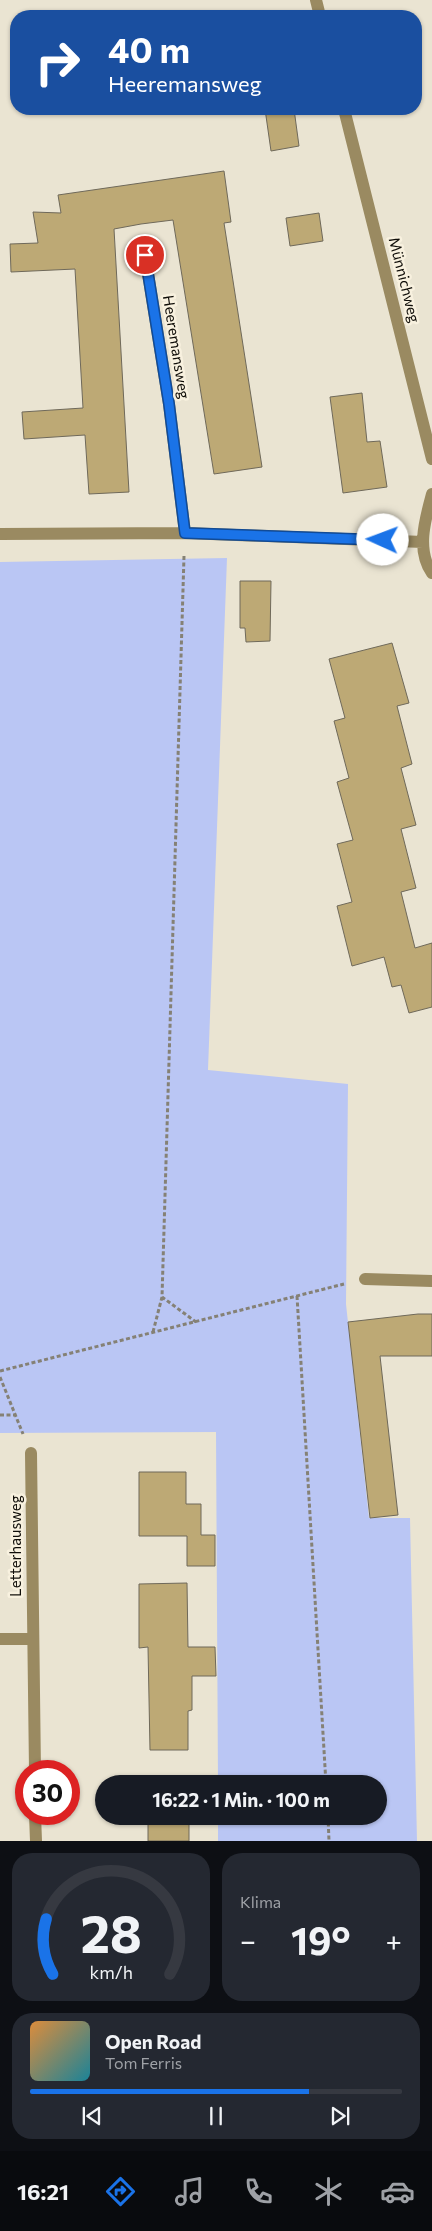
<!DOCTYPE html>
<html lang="de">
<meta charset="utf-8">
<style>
body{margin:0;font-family:Commissioner,sans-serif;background:#242831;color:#f1f3f6;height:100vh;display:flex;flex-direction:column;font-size:19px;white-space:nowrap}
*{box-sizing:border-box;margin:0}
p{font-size:16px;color:#9ea1a6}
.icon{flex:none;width:28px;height:28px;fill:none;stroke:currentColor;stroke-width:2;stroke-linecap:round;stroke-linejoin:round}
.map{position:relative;height:1841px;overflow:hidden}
.side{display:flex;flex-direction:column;gap:12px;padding:12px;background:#0d0f14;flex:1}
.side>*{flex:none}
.guide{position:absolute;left:10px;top:10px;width:412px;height:105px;border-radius:20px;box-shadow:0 1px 4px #0004;background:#1a4fa0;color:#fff;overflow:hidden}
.speed{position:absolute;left:15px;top:1760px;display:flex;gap:10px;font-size:25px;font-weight:700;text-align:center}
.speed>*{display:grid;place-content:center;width:65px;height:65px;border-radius:50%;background:#171b24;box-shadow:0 1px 4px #0004;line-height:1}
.speed .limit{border:8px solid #d22;background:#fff;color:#111}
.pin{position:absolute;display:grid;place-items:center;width:42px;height:42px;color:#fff;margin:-21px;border:2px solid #fff;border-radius:50%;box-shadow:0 1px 5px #0007}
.me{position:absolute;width:55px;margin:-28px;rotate:272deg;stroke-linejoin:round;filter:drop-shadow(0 0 4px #0008)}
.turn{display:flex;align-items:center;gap:18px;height:105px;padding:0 15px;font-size:22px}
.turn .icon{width:65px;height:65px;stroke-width:2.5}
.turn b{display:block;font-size:35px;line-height:42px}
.big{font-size:38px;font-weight:700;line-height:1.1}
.side .tile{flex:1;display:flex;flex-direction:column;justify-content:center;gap:8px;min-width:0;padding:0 18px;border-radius:20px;background:#242831}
.side .dial{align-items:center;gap:0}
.dial svg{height:130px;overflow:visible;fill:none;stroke:#363941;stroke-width:7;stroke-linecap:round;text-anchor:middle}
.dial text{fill:#f1f3f6;stroke:none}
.song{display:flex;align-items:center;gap:15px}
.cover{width:60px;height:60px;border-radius:8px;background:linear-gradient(135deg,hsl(30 70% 55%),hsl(190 70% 35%))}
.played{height:5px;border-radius:2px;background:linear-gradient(90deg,#1a73e8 75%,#363941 75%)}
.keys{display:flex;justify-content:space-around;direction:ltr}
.heat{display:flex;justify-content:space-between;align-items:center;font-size:28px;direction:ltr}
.side .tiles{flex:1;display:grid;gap:12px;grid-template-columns:1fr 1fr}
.tile:last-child{grid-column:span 2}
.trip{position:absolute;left:95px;top:1775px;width:292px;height:50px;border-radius:25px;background:#171b24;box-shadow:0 1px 4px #0004;font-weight:700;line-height:50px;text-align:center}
.menu{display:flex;height:80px;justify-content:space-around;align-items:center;background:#090b0e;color:#9ea1a6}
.menu .icon{width:35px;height:35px}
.menu .active{color:#1a73e8}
.menu b{font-size:22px;color:#f1f3f6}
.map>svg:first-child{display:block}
</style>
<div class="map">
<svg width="432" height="1841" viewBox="0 0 432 1841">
<rect width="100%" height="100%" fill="#eae4d2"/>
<path fill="#bac6f4" d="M 227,558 L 208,1070 L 348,1084 L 346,1304 L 369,1518 L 410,1518 L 417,1841 L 218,1841 L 218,1816 L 379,1816 L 379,1784 L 218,1784 L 216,1432 L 0,1433 L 0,562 Z"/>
<path fill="#bda975" stroke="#6f695a" d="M 265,109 L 294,109 L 299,146 L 271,151 Z
M 224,171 L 231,222 L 224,223 L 262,467 L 214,474 L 173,220 L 141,224 L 114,229 L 129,492 L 89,494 L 85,435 L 24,439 L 22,412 L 83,408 L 75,269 L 11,272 L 10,244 L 38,243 L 33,212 L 61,213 L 58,195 Z
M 319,213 L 323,241 L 290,246 L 286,218 Z
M 362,393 L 367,442 L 380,441 L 387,487 L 343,493 L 330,397 Z
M 240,581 L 271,581 L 270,641 L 246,642 L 245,628 L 240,628 Z
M 392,643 L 409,703 L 397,706 L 412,764 L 401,768 L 416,825 L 401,829 L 416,888 L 401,892 L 415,948 L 432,943 L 432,1007 L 409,1013 L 401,985 L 392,987 L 384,957 L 352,966 L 337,906 L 352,902 L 337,844 L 353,840 L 337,782 L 349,778 L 334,721 L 345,718 L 329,659 Z
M 418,1314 L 432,1314 L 432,1356 L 380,1356 L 398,1515 L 370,1518 L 348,1322 Z
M 139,1472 L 186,1472 L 186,1504 L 201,1504 L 201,1535 L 215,1535 L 215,1566 L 187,1566 L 187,1536 L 139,1536 Z
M 187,1583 L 188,1647 L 215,1647 L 216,1676 L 192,1676 L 192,1710 L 188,1711 L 188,1750 L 150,1750 L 148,1647 L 139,1648 L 139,1584 Z
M 148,1816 L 189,1816 L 189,1841 L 148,1841 Z"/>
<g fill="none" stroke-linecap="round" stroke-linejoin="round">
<path stroke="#858175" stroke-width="3" stroke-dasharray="4 2.5" stroke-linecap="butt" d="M 184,556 L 162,1297 L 196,1322
M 297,1296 L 326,1784
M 153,1332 L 162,1297
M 0,1371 L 344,1284
M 0,1377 L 23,1434
M 0,1415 L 16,1415
M 328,1816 L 329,1841"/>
<path stroke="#9a8a61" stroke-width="12" d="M 316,0 L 320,16
M 344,109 L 432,459
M 145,255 L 169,404 L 185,533
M 432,494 C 425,520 416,550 432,573
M 0,534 L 185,533 L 423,542
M 365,1279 L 432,1281
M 31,1453 L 35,1771
M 0,1639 L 32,1639
M 35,1814 L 36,1841"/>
</g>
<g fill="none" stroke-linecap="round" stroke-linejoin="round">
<defs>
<path id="route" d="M 145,255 L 169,404 L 185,533 L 383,540"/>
</defs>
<use href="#route" stroke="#114b97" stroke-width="12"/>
<use href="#route" stroke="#1a73e8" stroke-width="9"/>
</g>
<g text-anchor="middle" stroke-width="5" stroke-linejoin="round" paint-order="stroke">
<g font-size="15" fill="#0f0d08" stroke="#f8f1df">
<text transform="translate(404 280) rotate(76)" y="5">Münnichweg</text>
<text transform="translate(176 347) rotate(81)" y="5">Heeremansweg</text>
<text transform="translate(16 1546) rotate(-90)" y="5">Letterhausweg</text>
</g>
</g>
</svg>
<div class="speed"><div class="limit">30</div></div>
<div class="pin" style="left:145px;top:255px;background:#d93025"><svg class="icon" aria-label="arrive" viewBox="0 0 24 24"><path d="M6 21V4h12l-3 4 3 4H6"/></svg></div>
<svg class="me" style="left:383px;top:540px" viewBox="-20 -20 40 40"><circle r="19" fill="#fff"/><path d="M0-13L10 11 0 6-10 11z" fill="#1a73e8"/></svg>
<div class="trip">16:22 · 1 Min. · 100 m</div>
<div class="guide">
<div class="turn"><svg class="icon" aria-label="right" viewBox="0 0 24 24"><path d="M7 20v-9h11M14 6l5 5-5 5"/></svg><div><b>40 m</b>Heeremansweg</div></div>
</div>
</div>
<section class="side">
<div class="tiles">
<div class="tile dial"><svg viewBox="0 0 100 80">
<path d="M14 69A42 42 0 1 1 86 69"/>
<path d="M14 69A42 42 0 0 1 10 35" stroke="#1a73e8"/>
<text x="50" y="56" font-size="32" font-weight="700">28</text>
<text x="50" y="72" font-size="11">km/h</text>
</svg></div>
<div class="tile"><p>Klima</p>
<div class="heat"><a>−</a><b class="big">19°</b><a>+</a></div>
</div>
<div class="tile">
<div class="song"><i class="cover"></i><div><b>Open Road</b><p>Tom Ferris</p></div></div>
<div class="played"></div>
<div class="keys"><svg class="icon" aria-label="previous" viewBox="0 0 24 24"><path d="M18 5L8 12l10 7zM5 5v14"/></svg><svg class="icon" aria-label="pause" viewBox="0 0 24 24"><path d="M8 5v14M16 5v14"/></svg><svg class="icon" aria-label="next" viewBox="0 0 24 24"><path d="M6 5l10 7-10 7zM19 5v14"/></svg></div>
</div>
</div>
</section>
<nav class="menu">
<b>16:21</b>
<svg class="icon active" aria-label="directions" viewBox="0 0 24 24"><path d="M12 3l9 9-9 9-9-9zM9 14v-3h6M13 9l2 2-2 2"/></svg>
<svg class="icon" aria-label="music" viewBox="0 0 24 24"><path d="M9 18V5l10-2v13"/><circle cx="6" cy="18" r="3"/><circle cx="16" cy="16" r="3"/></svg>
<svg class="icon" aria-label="phone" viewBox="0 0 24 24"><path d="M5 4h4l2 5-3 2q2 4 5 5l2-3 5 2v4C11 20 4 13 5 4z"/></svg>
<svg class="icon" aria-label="climate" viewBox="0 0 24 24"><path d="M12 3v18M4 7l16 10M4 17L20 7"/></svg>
<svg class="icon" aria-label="car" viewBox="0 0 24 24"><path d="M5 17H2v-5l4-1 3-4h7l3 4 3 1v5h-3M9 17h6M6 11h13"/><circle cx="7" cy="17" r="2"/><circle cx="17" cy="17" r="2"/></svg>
</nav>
